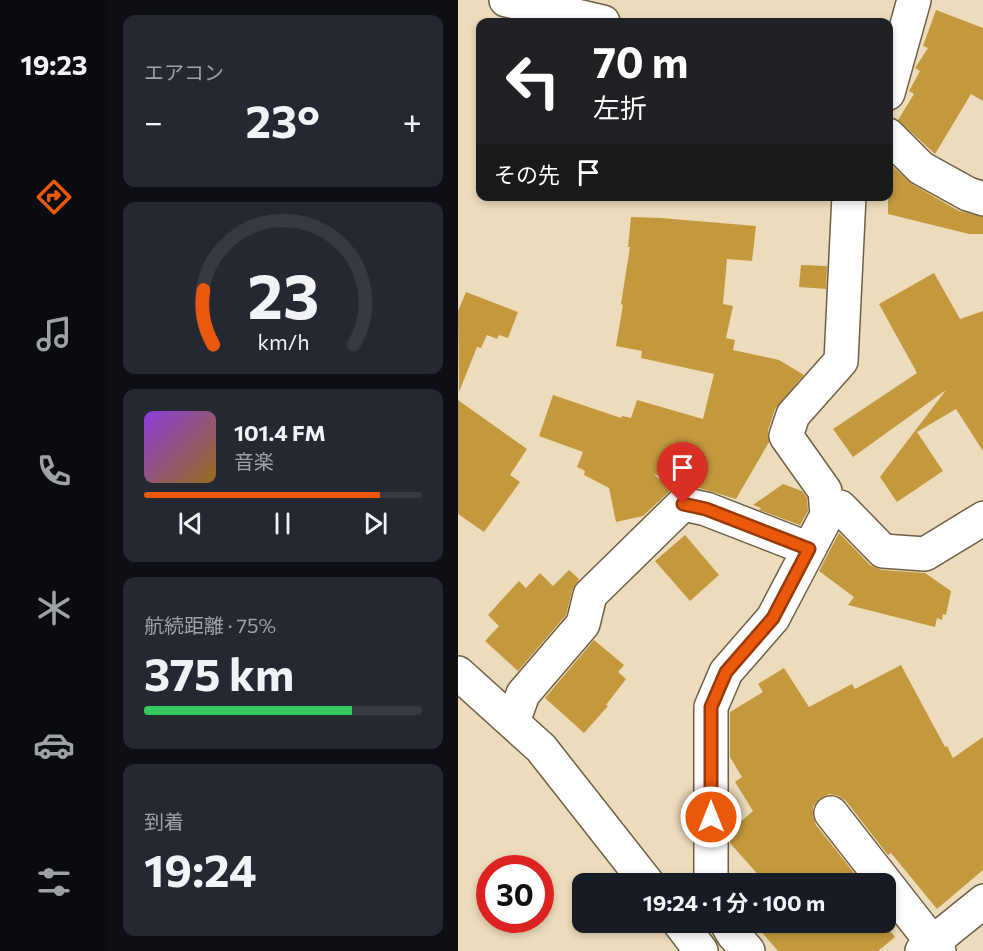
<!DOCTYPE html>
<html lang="ja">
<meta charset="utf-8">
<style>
body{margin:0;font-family:Commissioner,"Noto Sans JP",sans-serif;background:#242831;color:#f1f3f6;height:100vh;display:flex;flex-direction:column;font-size:22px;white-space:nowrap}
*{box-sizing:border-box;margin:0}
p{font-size:20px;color:#9ea1a6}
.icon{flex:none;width:33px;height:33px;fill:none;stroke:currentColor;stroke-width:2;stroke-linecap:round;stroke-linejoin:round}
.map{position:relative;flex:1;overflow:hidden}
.side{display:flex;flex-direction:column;gap:15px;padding:15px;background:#0d0f14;width:350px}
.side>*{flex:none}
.hud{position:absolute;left:18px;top:18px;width:417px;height:183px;border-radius:12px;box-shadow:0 3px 9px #0003;background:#202124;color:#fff;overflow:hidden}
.speed{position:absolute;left:18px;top:855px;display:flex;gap:12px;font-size:30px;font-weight:700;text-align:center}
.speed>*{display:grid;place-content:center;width:78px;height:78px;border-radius:50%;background:#171b24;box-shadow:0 3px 9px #0003;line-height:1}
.speed .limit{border:9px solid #d22;background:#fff;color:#111}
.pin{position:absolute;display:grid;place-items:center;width:51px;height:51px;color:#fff;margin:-62px -26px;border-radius:50% 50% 50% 0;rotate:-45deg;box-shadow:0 0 6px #0007}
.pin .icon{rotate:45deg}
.me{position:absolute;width:66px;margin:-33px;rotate:0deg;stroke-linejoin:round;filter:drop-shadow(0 0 4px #0008)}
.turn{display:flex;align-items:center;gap:21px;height:126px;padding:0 18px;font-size:27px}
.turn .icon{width:78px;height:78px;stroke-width:2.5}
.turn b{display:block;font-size:42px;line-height:51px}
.then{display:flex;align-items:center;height:57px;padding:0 18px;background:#0003;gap:12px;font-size:22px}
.big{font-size:45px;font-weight:700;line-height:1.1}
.side .tile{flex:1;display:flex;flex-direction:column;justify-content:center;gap:9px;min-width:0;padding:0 21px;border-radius:12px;background:#242831}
.side .dial{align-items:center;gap:0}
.dial svg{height:156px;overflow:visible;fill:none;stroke:#363941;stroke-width:7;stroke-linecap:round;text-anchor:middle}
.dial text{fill:#f1f3f6;stroke:none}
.song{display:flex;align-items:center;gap:18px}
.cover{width:72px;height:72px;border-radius:9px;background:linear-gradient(135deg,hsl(270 70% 55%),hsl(40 70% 35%))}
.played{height:6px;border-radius:3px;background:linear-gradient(90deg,#ea580c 85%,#363941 85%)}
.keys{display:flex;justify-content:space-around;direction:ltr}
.heat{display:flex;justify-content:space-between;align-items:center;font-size:33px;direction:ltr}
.charge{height:9px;border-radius:4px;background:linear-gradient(90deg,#34c759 75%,#363941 0)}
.trip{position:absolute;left:114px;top:873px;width:324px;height:60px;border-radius:12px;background:#171b24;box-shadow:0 3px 9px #0003;font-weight:700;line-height:60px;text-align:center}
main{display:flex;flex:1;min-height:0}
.tab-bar{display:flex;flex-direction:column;width:108px;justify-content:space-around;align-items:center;background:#090b0e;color:#9ea1a6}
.tab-bar .icon{width:42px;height:42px}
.tab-bar .active{color:#ea580c}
.tab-bar b{font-size:27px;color:#f1f3f6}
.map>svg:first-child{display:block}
</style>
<main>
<nav class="tab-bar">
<b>19:23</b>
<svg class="icon active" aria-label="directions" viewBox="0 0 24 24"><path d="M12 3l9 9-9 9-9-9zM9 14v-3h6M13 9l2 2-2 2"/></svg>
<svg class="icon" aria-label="music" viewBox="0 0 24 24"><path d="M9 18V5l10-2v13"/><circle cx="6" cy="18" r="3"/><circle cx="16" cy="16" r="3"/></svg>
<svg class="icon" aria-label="phone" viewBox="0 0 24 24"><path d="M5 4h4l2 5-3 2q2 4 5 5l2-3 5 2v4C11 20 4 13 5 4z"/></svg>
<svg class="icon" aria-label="climate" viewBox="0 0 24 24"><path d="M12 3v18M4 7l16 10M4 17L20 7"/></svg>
<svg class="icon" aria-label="car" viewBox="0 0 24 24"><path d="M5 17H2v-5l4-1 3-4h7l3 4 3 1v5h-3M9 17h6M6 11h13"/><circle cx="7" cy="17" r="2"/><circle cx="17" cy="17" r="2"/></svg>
<svg class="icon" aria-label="filters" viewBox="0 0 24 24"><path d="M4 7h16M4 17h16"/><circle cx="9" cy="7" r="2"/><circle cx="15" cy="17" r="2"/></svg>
</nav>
<section class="side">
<div class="tile"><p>エアコン</p>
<div class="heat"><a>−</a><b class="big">23°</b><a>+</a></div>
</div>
<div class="tile dial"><svg viewBox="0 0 100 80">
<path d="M14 69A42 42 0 1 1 86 69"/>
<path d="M14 69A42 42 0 0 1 9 41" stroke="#ea580c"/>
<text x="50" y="56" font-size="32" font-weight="700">23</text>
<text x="50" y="72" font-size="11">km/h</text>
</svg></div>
<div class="tile">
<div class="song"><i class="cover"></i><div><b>101.4 FM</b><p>音楽</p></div></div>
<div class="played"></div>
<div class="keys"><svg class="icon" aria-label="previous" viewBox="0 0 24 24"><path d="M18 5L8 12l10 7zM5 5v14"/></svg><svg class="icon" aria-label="pause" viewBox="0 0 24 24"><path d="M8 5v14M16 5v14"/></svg><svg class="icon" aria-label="next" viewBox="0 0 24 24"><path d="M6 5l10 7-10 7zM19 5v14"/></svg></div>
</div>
<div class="tile"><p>航続距離 · 75%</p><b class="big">375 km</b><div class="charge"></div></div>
<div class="tile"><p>到着</p><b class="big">19:24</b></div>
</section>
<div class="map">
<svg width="526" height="951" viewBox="0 0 526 951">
<rect width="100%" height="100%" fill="#eddcbc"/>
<path fill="#c4993d" d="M 478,10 L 525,28 L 525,101 L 513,94 L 477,154 L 440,120 L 456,94 L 451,91 L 462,71 L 457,68 L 470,48 L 465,46 Z
M 430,162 L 454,184 L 501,211 L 525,217 L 525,234 L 511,234 L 430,214 Z
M 173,217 L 203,218 L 298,226 L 294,261 L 269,259 L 265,304 L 275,306 L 268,338 L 277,340 L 275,350 L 321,360 L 346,375 L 317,409 L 310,430 L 311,442 L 278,499 L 195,474 L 214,489 L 185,516 L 158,522 L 151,488 L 126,475 L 127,471 L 119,467 L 125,452 L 81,436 L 95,395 L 163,418 L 164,416 L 173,418 L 179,400 L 245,419 L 256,374 L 183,358 L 184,351 L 158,346 L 165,305 L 163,304 L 172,247 L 170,247 Z
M 343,265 L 369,266 L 368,289 L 341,287 Z
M 476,273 L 502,319 L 525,311 L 525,451 L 498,409 L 459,432 L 485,471 L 439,502 L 422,477 L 488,390 L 395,457 L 375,429 L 459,373 L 421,304 Z
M 8,292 L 60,312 L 50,338 L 41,335 L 39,339 L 29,335 L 23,348 L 19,347 L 1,392 L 0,311 Z
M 0,400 L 69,449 L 52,475 L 62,482 L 26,532 L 0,514 Z
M 325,484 L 344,491 L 349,498 L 350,511 L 342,525 L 301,510 L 303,508 L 295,505 Z
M 381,533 L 412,565 L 424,570 L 467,573 L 493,591 L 488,615 L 485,614 L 484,620 L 479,618 L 477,627 L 390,605 L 396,597 L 361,571 Z
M 227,535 L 261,575 L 232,601 L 197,561 Z
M 111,570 L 121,579 L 114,591 L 108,615 L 60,671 L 27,641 L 41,626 L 30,615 L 61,581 L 68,588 L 82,573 L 95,586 Z
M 136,640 L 166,665 L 160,672 L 168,679 L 148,705 L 150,706 L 126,733 L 87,698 Z
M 443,665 L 487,747 L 489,746 L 495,758 L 525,737 L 525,870 L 479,909 L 433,853 L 430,855 L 388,801 L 381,796 L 371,794 L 361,799 L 355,807 L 355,816 L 358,825 L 401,879 L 395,884 L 299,884 L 304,879 L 272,843 L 272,831 L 295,811 L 277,782 L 284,777 L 272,757 L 272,712 L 305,692 L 300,684 L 326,668 L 351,707 L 394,684 L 397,689 Z
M 295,922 L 425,922 L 437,937 L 420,951 L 320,951 Z"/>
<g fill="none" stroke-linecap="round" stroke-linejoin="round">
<defs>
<path id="street" d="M 48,0 L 145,22
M 430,93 L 456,0
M 430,135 L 463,168 L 510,194 L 526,199
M 368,504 L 382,507 L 425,551 L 467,554 L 526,518
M 0,673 L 83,748 L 190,884
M 55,722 L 65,694 L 125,624 L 132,595 L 225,504 L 248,509 L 351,549
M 373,813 L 481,951
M 253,884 L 253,707 L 268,672 L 315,618 L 369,515 L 367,491 L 328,436 L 335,415 L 383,361 L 391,196
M 221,922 L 243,951
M 268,922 L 275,934 L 290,951
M 464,951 L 526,901"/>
</defs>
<use href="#street" stroke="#6d5f42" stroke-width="36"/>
<use href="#street" stroke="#fff" stroke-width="33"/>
</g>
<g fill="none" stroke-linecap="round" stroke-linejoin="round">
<defs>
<path id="route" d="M 225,504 L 248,509 L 351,549 L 315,618 L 268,672 L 253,707 L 253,817"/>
</defs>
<use href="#route" stroke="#983908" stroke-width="15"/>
<use href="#route" stroke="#ea580c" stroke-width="10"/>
</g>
</svg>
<div class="speed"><div class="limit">30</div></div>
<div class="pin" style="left:225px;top:504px;background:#d93025"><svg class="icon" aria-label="arrive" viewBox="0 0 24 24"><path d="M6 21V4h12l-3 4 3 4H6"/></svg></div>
<svg class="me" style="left:253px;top:817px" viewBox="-20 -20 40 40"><circle r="17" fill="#ea580c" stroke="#fff" stroke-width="3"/><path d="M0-11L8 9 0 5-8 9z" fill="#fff"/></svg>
<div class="trip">19:24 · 1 分 · 100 m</div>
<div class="hud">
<div class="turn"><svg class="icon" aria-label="left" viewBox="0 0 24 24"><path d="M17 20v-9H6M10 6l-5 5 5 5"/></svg><div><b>70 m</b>左折</div></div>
<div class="then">その先<svg class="icon" aria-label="arrive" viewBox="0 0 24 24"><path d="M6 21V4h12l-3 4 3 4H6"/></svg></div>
</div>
</div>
</main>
